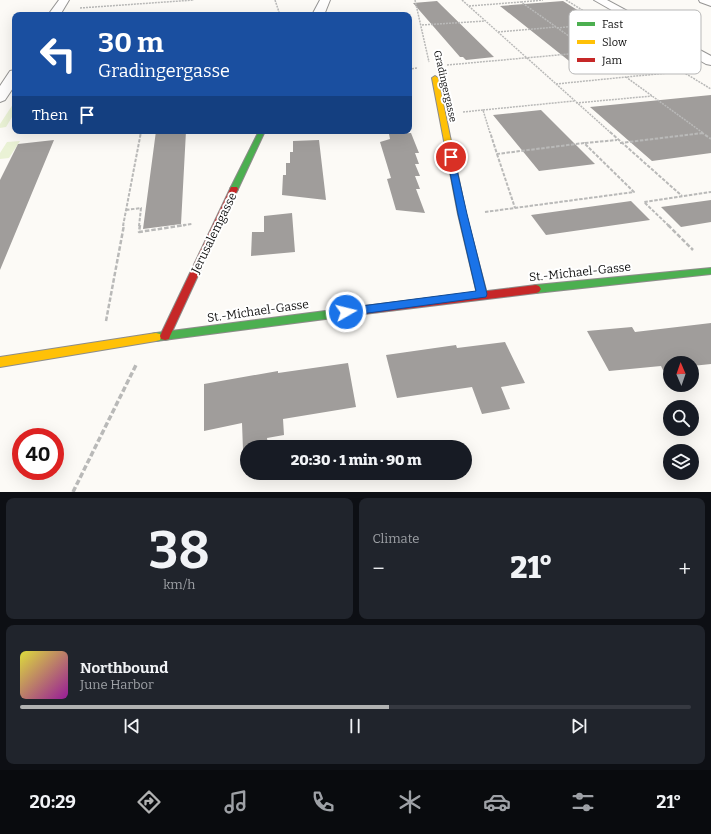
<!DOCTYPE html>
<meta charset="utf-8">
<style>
body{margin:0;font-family:Bitter,serif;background:#20242c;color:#f1f3f6;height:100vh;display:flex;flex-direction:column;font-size:15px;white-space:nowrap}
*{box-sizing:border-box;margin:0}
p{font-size:13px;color:#9ea1a6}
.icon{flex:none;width:22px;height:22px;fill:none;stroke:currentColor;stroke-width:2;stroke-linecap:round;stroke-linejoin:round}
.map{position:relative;height:492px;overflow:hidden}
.details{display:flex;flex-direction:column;gap:6px;padding:6px;background:#0d0f14;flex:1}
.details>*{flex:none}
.guide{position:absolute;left:12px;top:12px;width:400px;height:122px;border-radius:8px;box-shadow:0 4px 16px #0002;background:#1a4fa0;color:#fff;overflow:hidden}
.needle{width:26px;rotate:358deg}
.buttons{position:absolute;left:663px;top:356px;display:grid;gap:8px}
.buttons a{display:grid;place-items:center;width:36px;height:36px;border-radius:50%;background:#171b24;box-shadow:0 4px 16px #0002;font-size:20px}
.speed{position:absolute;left:12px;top:428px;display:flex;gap:8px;font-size:20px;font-weight:700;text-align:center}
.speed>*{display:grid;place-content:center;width:52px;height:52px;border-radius:50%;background:#171b24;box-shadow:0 4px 16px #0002;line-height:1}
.speed .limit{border:6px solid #d22;background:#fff;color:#111}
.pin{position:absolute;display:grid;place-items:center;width:34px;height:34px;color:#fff;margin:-17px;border:2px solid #fff;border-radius:50%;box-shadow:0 1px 4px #0007}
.me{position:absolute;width:44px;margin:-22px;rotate:82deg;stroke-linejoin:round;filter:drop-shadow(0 0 3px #0008)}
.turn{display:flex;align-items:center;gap:14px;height:84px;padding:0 20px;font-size:18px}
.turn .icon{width:52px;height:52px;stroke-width:2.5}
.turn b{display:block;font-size:28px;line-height:34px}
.then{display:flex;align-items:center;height:38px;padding:0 20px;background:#0003;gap:8px;font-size:15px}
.big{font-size:30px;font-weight:800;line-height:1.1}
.details .card{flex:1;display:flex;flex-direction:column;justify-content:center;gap:6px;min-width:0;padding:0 14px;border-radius:8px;background:#20242c}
.details .dial{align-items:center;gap:0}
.dial b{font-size:52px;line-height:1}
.song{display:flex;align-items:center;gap:12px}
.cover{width:48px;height:48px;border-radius:6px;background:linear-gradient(135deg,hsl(60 70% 55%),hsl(300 70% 35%))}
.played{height:4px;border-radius:2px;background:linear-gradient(90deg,#b1b2b2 55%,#363941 55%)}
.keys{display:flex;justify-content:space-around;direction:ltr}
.heat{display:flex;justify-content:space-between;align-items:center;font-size:22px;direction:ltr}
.details .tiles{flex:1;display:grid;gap:6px;grid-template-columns:1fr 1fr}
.card:last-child{grid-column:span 2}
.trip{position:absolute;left:240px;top:440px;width:232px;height:40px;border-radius:20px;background:#171b24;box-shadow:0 4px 16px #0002;font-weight:800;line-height:40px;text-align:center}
.tab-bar{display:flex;height:64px;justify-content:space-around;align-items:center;background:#090b0e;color:#9ea1a6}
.tab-bar .icon{width:28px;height:28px}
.tab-bar .selected{color:#b1b2b2}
.tab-bar b{font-size:18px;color:#f1f3f6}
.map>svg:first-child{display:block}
</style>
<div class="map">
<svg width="711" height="492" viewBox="0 0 711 492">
<rect width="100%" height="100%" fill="#fcfaf6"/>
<path fill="#eaf2d5" d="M 15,101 L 15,112 L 6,127 L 0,128 L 0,124 Z
M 20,141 L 9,158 L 0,159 L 0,153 L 7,142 Z"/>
<path fill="#a09d9b" d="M 437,1 L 494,57 L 466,60 L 463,57 L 460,57 L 413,3 Z
M 563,1 L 606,28 L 628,26 L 682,58 L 578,68 L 500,6 Z
M 711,95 L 711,153 L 652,161 L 590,107 Z
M 541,110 L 595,164 L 539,171 L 493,115 Z
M 156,131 L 186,131 L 181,224 L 143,229 Z
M 411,133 L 419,153 L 415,153 L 419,164 L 415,164 L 420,176 L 415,176 L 420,189 L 416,189 L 425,213 L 396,210 L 387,179 L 391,178 L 380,142 L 390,139 L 389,134 Z
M 54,140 L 0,270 L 0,180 L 18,144 Z
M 319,140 L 326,200 L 282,195 L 283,175 L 286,175 L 286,163 L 290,163 L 290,152 L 293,152 L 293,141 Z
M 711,200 L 711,222 L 681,227 L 661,207 Z
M 631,201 L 650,220 L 546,235 L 531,215 Z
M 292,213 L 295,252 L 251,256 L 252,232 L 264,232 L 264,216 Z
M 711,323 L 711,364 L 692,366 L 692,363 L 670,363 L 670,369 L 663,370 L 661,366 L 609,371 L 587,331 L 632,327 L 635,332 Z
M 505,342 L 525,383 L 501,387 L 510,409 L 482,414 L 472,387 L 397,398 L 386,355 L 456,345 L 457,348 Z
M 348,363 L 356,407 L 283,419 L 284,435 L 267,438 L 268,446 L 247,447 L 247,450 L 243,450 L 242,423 L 204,431 L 204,384 L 278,371 L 278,373 Z"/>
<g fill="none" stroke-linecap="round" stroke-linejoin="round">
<defs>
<path id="street" d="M 59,0 L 69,0 L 60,15 L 48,15 Z
M 320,0 L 330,0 L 324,15 L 312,15 Z
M 594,0 L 607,0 L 711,56 L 711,65 L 706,64 Z
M 699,0 L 711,0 L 711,6 L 700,2 Z
M 15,70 L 15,85 L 5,100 L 0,102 L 0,86 L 10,71 Z"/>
<path id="fast" d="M 259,131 L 265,131 L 238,189 L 237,191 L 231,191 L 230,189 Z
M 711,268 L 711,274 L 536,293 L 533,292 L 531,289 L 533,286 L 536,285 Z
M 364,306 L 368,307 L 369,310 L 368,313 L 364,314 L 156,341 L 152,340 L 151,337 L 152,334 L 156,333 Z"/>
<path id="slow" d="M 435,76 L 438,78 L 466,214 L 487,294 L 486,297 L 478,297 L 477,294 L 458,214 L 432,78 Z
M 156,333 L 160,334 L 161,337 L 160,340 L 156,341 L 0,367 L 0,357 Z"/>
<path id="jam" d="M 231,187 L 237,187 L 238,189 L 170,336 L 169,339 L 165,340 L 161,339 L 160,336 Z
M 536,285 L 539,286 L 541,289 L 539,292 L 536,293 L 364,314 L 360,313 L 359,310 L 360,307 L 364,306 Z"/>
</defs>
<use href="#street" stroke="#969594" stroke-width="2"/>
<use href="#fast" stroke="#8d8c8a" stroke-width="2"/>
<use href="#slow" stroke="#8d8c8a" stroke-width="2"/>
<use href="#jam" stroke="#8d8c8a" stroke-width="2"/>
<path stroke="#b9b9b8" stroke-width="1.5" stroke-dasharray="2 1" stroke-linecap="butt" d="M 275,0 L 280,15
M 415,0 L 429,62
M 462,0 L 611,133
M 566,0 L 587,13
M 521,2 L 543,0
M 469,6 L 521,2 L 590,51
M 80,8 L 194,0
M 422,25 L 485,21
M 557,28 L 604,23
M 498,32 L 556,27
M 447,65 L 647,47
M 409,69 L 418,68
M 689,71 L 626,77 L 703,133
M 683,72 L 711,89
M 556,84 L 626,77
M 576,103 L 652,96
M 483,110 L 574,101
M 463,112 L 483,110 L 490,133
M 141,133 L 141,131"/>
<path stroke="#b9b9b8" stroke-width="2" stroke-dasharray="3.5 1.5" stroke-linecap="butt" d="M 610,132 L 682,196
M 701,132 L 711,139
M 585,143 L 617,140
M 620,143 L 703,133
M 497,154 L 515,208
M 126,210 L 141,208 L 139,226
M 485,212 L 634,192 L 584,143 L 497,154 L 490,132
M 123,226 L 141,132
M 178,226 L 192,224
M 669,226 L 644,202 L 711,192"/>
<path stroke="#b9b9b8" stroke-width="2.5" stroke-dasharray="4.5 2" stroke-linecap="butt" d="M 140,225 L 139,232 L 185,225
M 668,225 L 693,250
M 106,321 L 124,225"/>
<path stroke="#b9b9b8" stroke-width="3.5" stroke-dasharray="5.5 2.5" stroke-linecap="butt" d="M 73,492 L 136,365"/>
<use href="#street" fill="#fffefe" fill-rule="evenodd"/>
<use href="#fast" fill="#4caf50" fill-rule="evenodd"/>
<use href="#slow" fill="#ffc107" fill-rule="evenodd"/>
<use href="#jam" fill="#c62828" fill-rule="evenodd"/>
</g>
<path fill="#1a73e8" stroke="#114b97" d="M 451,155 L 454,157 L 467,214 L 487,294 L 486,297 L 346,316 L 342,315 L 341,312 L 342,309 L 346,308 L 476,291 L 458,214 L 447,157 Z"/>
<g text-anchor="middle" stroke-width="4" stroke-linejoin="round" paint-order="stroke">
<g font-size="10" fill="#101010" stroke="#fff">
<text transform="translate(446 86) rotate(77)" y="4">Gradingergasse</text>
</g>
<g font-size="12" fill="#101010" stroke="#fff">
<text transform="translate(214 233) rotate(-64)" y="4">Jerusalemgasse</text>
<text transform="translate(580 272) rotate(-6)" y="4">St.-Michael-Gasse</text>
<text transform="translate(258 311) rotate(-8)" y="4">St.-Michael-Gasse</text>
</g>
</g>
<rect x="569" y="10" width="132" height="64" rx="6" fill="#fff" stroke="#b7b7b7" stroke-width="1"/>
<rect x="577" y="22" width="18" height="4" fill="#4caf50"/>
<rect x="577" y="40" width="18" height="4" fill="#ffc107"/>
<rect x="577" y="58" width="18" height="4" fill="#c62828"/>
<g font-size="11" fill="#101010">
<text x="602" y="28">Fast</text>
<text x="602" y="46">Slow</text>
<text x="602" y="64">Jam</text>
</g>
</svg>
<div class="buttons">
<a><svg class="needle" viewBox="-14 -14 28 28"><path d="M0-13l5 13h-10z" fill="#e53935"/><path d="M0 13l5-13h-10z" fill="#9ea1a6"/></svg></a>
<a><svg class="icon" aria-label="search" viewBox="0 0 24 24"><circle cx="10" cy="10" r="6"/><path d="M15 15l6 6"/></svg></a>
<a><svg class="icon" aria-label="layers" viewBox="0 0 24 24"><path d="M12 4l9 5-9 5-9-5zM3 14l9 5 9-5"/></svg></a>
</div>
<div class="speed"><div class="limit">40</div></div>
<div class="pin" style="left:451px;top:157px;background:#d93025"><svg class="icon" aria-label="arrive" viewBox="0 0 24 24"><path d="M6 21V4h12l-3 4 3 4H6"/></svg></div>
<svg class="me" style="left:346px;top:312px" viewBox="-20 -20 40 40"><circle r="17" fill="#1a73e8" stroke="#fff" stroke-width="3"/><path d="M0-11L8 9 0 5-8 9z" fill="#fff"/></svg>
<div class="trip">20:30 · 1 min · 90 m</div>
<div class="guide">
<div class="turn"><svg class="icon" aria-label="left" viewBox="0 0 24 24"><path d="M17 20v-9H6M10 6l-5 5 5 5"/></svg><div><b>30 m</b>Gradingergasse</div></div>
<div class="then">Then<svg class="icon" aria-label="arrive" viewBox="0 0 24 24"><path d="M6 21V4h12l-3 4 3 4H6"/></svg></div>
</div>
</div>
<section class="details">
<div class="tiles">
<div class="card dial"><b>38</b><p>km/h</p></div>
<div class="card"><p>Climate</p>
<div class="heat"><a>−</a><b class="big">21°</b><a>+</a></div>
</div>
<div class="card">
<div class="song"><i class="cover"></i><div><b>Northbound</b><p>June Harbor</p></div></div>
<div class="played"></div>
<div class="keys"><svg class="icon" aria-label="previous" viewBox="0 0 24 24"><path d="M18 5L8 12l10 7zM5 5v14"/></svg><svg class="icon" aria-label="pause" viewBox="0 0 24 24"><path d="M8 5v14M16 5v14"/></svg><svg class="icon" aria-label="next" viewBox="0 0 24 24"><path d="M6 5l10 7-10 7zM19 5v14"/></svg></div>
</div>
</div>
</section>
<nav class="tab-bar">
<b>20:29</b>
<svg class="icon selected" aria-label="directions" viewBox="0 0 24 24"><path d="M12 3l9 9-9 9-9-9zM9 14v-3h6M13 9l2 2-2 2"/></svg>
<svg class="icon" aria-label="music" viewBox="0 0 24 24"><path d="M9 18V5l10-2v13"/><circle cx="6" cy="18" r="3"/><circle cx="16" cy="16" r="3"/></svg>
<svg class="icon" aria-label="phone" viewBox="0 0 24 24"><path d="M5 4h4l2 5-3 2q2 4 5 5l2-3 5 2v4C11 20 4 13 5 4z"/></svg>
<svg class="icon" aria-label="climate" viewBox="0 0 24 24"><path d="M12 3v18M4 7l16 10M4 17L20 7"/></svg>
<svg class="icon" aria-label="car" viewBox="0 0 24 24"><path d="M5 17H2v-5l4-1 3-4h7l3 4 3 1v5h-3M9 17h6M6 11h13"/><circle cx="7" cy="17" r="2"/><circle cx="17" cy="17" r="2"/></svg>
<svg class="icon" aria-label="filters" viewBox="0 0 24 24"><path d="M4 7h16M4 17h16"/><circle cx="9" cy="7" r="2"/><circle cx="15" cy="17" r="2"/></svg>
<b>21°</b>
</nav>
